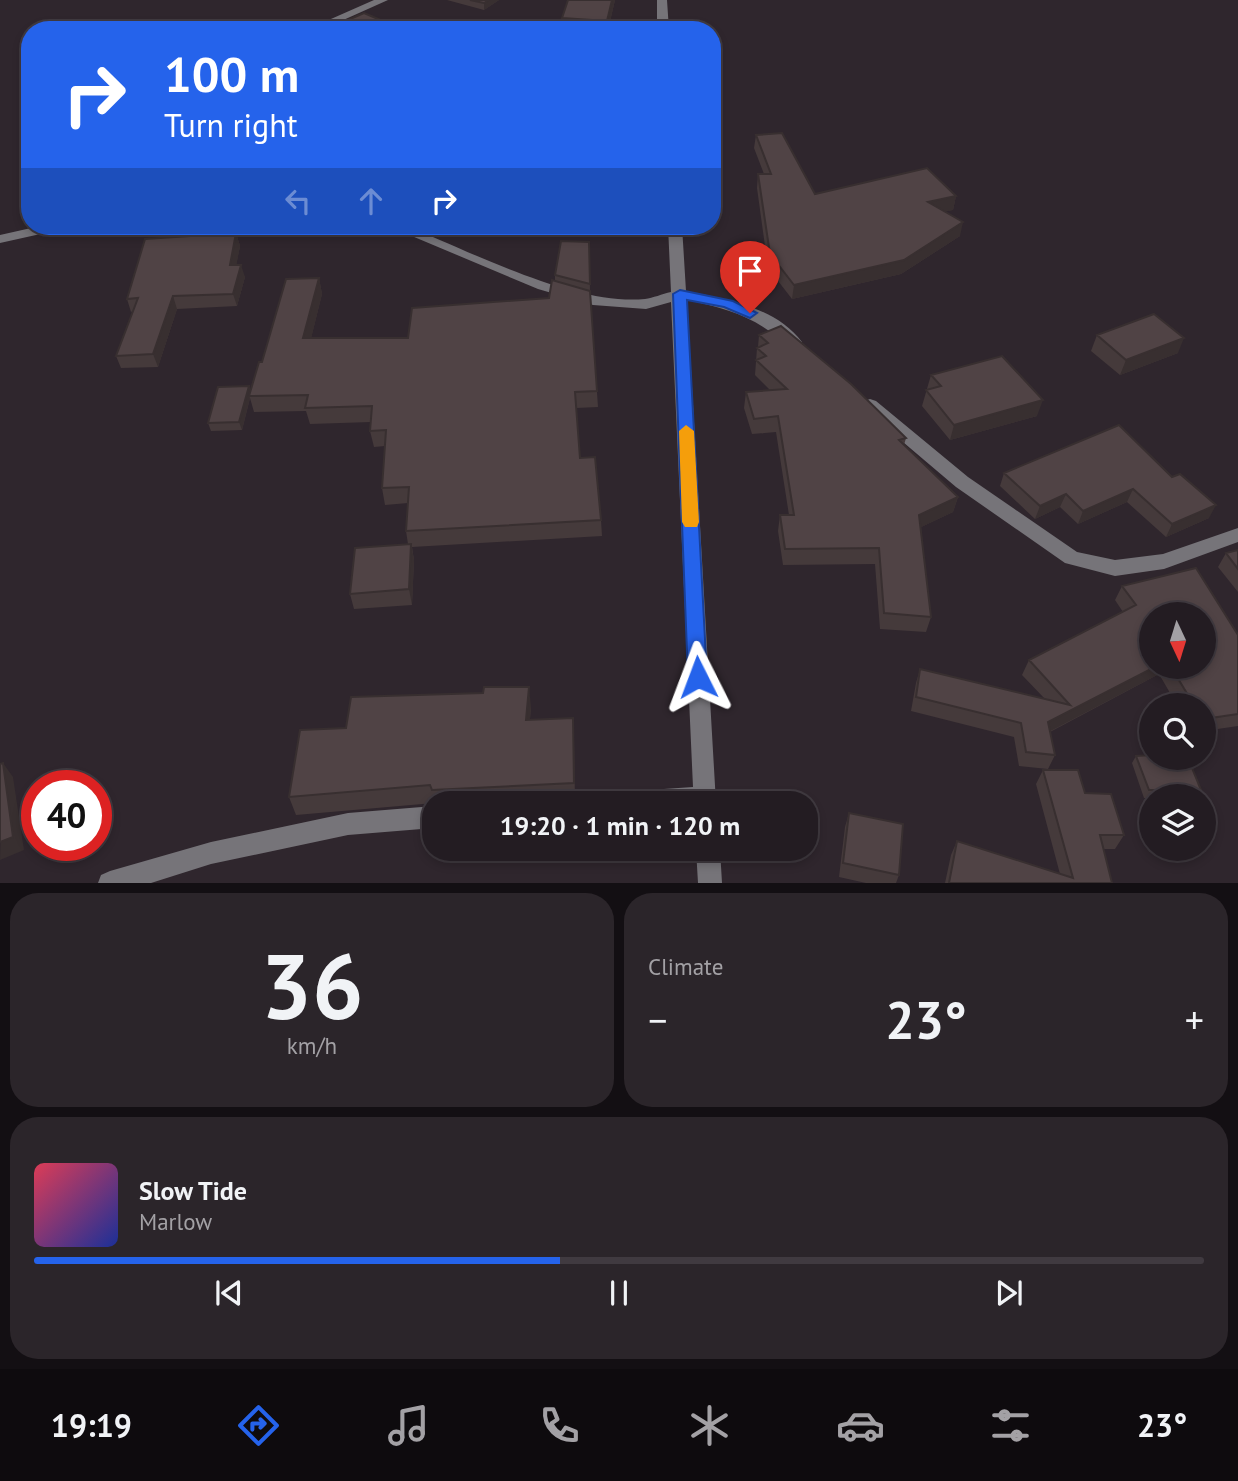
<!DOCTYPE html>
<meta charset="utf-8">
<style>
body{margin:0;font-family:"PT Sans",sans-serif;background:#2b252a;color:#f1f3f6;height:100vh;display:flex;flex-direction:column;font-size:26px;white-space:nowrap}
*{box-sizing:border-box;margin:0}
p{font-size:23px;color:#a3a1a5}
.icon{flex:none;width:38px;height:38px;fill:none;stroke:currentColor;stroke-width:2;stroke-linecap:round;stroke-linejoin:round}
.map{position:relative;height:883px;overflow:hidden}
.side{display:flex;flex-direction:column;gap:10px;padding:10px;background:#130f13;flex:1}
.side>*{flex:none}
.hud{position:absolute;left:21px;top:21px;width:700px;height:214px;border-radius:28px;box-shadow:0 4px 10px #0003,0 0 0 2px #403a40;background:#2563eb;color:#fff;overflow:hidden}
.needle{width:46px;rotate:176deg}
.fabs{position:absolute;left:1139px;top:602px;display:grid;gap:14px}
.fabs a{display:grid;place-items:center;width:77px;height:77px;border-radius:50%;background:#231c22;box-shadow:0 4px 10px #0003,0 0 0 2px #403a40;font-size:35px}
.speed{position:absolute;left:21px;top:770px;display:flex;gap:14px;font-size:35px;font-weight:700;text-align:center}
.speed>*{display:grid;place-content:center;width:91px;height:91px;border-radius:50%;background:#231c22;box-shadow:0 4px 10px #0003,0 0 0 2px #403a40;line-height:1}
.speed .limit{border:10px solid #d22;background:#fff;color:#111}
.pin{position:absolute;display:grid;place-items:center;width:60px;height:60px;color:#fff;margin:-72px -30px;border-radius:50% 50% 50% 0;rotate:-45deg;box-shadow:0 0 7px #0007}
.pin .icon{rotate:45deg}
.me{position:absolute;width:77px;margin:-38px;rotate:357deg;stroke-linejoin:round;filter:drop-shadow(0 0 5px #0008)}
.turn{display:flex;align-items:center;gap:24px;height:147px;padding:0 28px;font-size:32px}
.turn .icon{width:91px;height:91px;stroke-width:2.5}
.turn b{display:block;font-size:49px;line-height:60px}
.lanes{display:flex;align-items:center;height:66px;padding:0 28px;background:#0003;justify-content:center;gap:35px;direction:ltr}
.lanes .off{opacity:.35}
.big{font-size:52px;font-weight:800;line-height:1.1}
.side .card{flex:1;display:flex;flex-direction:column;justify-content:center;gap:10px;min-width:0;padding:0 24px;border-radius:28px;background:#2b252a}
.side .dial{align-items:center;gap:0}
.dial b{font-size:91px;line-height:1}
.song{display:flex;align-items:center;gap:21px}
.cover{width:84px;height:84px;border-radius:10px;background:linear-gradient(135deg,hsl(350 70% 55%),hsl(230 70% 35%))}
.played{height:7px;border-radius:4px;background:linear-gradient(90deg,#2563eb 45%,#403a40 45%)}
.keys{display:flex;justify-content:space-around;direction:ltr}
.heat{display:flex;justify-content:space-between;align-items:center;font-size:38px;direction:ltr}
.side .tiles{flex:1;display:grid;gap:10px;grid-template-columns:1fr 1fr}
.card:last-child{grid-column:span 2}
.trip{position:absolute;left:422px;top:791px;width:396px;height:70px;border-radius:28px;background:#231c22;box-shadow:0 4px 10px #0003,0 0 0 2px #403a40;font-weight:800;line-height:70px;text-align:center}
.dock{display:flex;height:112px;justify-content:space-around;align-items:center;background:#0e0b0e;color:#a3a1a5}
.dock .icon{width:49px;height:49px}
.dock .on{color:#2563eb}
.dock b{font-size:32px;color:#f1f3f6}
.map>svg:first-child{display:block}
</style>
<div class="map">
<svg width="1238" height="883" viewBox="0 0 1238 883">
<rect width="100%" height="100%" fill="#2f262d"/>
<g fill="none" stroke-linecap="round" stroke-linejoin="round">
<path fill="#767479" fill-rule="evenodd" d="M 374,0 L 388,0 L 321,30 L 306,30 Z
M 657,0 L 667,0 L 669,30 L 657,30 Z
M 40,226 L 65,226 L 63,229 L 0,243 L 0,235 Z
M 388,226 L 407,226 C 471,252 576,306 645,299 C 653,298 662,294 671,292 L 668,226 L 682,226 L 686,291 C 726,299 776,307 802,342 L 800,346 L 788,346 C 756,317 729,309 687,300 L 716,803 L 609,803 L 612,795 L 620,792 L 693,787 L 671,302 L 646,309 L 593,305 L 538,289 Z
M 870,399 L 876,401 L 968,477 L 1077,552 L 1115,560 L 1163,554 L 1238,528 L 1238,542 L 1164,569 L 1115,576 L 1065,563 L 956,487 L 864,409 L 862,405 L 864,401 Z
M 434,806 L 434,828 L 348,835 L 211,864 L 151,883 L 98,883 L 101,875 L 110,871 L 211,842 L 348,813 Z
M 696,849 L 720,849 L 722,883 L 698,883 Z"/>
</g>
<path fill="#453a3b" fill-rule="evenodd" d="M 447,0 L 499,0 L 484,10 Z
M 568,0 L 615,0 L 608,30 L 563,30 L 562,18 Z
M 756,135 L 815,194 L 956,196 L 953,210 L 945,211 L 960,236 L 901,274 L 792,299 L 768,268 L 757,188 L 758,174 L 764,174 L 754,148 Z
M 236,233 L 240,246 L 236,265 L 245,277 L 237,306 L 177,309 L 158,367 L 121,368 L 116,356 L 133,311 L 131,312 L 127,299 Z
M 589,242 L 590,291 L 598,407 L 576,408 L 580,458 L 601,520 L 602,536 L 412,547 L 414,560 L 412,605 L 354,609 L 350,594 L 408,544 L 406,531 L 408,503 L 385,505 L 382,488 L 385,446 L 374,447 L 370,431 L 371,422 L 310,424 L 306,411 L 254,412 L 250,398 L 242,430 L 211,431 L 208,423 L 249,386 L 251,392 L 262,362 L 319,278 L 322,294 L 311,338 L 408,338 L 549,298 L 555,281 L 555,275 Z
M 759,335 L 906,438 L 904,445 L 958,497 L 953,512 L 921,527 L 931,617 L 926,632 L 880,629 L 875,564 L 783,565 L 778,531 L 780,515 L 789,515 L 776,432 L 752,434 L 744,408 L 746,392 L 770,390 L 755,375 L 757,348 L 758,347 Z
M 1097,335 L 1178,353 L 1120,375 L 1091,351 Z
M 931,375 L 1037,416 L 950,440 L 922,406 Z
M 1119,425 L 1209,518 L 1166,537 L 1127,502 L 1078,524 L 1060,507 L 1035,519 L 1000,486 L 1004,473 Z
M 1238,550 L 1238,592 L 1218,567 L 1226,553 Z
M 1196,568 L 1238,635 L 1238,726 L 1204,731 L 1204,705 L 1177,705 L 1159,674 L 1050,732 L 1055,755 L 1048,769 L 1019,766 L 1014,737 L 911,711 L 916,683 L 920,669 L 1045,699 L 1022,675 L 1029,660 L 1123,612 L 1115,600 L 1122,586 ZM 1152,614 L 1204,614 L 1204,667 L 1152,667 Z
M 531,707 L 530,719 L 574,737 L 575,802 L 544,803 L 434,803 L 296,815 L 289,797 L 346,728 Z
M 1136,756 L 1201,790 L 1196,796 L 1152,796 L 1152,798 L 1144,798 L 1132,763 Z
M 1043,770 L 1085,793 L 1124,835 L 1115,849 L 1103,849 L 1112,883 L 945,883 L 951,855 L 957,841 L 1060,874 L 1036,784 Z
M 849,813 L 899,875 L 896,883 L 866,883 L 839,877 L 845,827 Z"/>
<path fill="#382f30" d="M 489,0 L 499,0 L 484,10 L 484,3 Z
M 612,0 L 615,0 L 608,30 L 607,30 L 607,21 Z
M 956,196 L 953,210 L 925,216 L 928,202 Z
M 963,222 L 960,236 L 901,274 L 792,299 L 794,285 Z
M 236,233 L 240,246 L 234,278 L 230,265 Z
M 241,265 L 245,277 L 237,306 L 233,294 Z
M 319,278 L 322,294 L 307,355 L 303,338 Z
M 173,296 L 177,309 L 158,367 L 153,354 Z
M 1184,338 L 1178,353 L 1120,375 L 1126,360 Z
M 249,386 L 251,394 L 249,396 L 250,398 L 242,430 L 239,422 Z
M 1043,400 L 1037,416 L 950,440 L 954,425 Z
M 1133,489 L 1127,502 L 1078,524 L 1083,511 Z
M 1066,494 L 1060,507 L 1035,519 L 1040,506 Z
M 958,497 L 953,512 L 915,530 L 919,515 Z
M 1216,505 L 1209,518 L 1166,537 L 1172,524 Z
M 411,544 L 414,560 L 412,605 L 409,589 Z
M 1155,667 L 1164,667 L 1159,674 L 1041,736 L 1048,722 Z
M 529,687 L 531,707 L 528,739 L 526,720 Z
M 3,763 L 13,777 L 24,850 L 0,860 Z"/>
<path fill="#504345" stroke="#382f30" stroke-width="2" d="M 470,0 L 489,0 L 484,3 Z
M 568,0 L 612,0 L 607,21 L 562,18 Z
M 364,13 L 404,30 L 325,30 Z
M 481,25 L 492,30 L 472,30 Z
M 782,133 L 815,194 L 927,168 L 956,196 L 928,202 L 963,222 L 904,260 L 794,285 L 770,254 L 758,174 L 771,174 L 756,135 Z
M 236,233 L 230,265 L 241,265 L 233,294 L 173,296 L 153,354 L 116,356 L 138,298 L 127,299 L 145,239 Z
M 561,241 L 589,242 L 590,284 L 555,275 Z
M 319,278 L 303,338 L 408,338 L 412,308 L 549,298 L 552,280 L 590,291 L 597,391 L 575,392 L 580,458 L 595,457 L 601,520 L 406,531 L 409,487 L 382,488 L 386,430 L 370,431 L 372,406 L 305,408 L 308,395 L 249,396 L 259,362 L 262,362 L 286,279 Z
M 1154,314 L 1184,338 L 1126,360 L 1097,335 Z
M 781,326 L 851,384 L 906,438 L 899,440 L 958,497 L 919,515 L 931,617 L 884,613 L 879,548 L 785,549 L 780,515 L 794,515 L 778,416 L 754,419 L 746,392 L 787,389 L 756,360 L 766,356 L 757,348 L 768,343 L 759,335 Z
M 1002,356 L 1043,400 L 954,425 L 926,390 L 941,386 L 931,375 Z
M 249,386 L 239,422 L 208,423 L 218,387 Z
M 1119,425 L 1172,477 L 1180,474 L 1216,505 L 1172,524 L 1133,489 L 1083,511 L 1066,494 L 1040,506 L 1004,473 Z
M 411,544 L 409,589 L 350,594 L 355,548 Z
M 1238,550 L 1238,569 L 1226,553 Z
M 1196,568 L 1238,635 L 1238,714 L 1204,719 L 1204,705 L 1194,705 L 1171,667 L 1204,667 L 1204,614 L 1152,614 L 1152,667 L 1155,667 L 1048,722 L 1055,755 L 1026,752 L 1021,723 L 916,697 L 920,669 L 1070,705 L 1029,660 L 1136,605 L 1122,586 Z
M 484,687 L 529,687 L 526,720 L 573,718 L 574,783 L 432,790 L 430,785 L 289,797 L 300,730 L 346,728 L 351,697 L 483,693 Z
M 1152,755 L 1152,758 L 1188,758 L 1201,790 L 1149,790 L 1136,756 Z
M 3,763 L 13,837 L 0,842 L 0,764 Z
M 1043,770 L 1078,770 L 1085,793 L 1111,794 L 1124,835 L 1100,835 L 1112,883 L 949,883 L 957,841 L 1073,878 Z
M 849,813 L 903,824 L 899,875 L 843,863 Z"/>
<path fill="#2563eb" stroke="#184099" stroke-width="2" d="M 680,290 L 733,301 L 757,313 L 750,318 L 724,307 L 687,300 L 707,677 L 705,683 L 698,685 L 691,683 L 688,677 L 673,294 Z"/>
<path fill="#f59e0b" d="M 686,425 L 694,431 L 699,522 L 697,527 L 685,527 L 682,522 L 679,431 Z"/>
</svg>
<div class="fabs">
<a><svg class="needle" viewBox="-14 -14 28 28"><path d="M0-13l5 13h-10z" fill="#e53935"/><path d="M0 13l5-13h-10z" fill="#a3a1a5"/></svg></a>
<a><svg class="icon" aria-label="search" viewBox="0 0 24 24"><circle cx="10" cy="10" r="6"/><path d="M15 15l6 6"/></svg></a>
<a><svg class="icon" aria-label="layers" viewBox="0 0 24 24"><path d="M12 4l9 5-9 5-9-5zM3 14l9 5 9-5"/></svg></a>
</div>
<div class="speed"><div class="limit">40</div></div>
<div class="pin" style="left:750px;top:313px;background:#d93025"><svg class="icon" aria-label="arrive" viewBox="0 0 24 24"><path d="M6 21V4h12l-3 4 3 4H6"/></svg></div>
<svg class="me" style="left:698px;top:677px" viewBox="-20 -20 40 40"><path d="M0-17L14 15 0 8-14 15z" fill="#2563eb" stroke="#fff" stroke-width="4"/></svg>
<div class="trip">19:20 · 1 min · 120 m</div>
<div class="hud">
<div class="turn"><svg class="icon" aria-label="right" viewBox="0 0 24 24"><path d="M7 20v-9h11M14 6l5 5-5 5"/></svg><div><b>100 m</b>Turn right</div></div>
<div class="lanes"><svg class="icon off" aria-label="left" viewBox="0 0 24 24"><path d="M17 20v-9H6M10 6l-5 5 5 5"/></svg><svg class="icon off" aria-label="ahead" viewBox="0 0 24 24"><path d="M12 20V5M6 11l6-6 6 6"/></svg><svg class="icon" aria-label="right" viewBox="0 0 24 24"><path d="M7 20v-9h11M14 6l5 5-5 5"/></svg></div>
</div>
</div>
<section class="side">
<div class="tiles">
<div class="card dial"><b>36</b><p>km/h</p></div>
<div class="card"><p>Climate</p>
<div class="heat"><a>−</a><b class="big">23°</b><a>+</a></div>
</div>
<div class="card">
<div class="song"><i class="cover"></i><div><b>Slow Tide</b><p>Marlow</p></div></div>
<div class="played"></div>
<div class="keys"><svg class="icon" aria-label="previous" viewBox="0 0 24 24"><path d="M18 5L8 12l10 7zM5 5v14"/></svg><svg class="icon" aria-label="pause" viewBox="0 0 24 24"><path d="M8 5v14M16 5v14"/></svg><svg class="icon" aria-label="next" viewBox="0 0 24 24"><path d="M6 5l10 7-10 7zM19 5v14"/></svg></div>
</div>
</div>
</section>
<nav class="dock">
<b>19:19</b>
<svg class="icon on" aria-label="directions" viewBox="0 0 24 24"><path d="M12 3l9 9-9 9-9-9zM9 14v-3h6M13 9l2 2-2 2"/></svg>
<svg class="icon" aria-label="music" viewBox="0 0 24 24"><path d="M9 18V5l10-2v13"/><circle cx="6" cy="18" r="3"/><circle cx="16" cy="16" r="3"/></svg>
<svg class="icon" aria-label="phone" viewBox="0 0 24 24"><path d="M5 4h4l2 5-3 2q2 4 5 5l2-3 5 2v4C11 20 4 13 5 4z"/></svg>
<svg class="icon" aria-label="climate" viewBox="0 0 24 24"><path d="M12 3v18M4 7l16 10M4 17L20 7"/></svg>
<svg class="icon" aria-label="car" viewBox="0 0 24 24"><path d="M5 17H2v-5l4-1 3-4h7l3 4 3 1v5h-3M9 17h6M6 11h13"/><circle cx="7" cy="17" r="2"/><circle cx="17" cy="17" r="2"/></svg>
<svg class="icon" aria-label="filters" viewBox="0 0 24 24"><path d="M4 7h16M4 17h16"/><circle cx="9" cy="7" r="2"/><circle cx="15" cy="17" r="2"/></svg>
<b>23°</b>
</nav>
